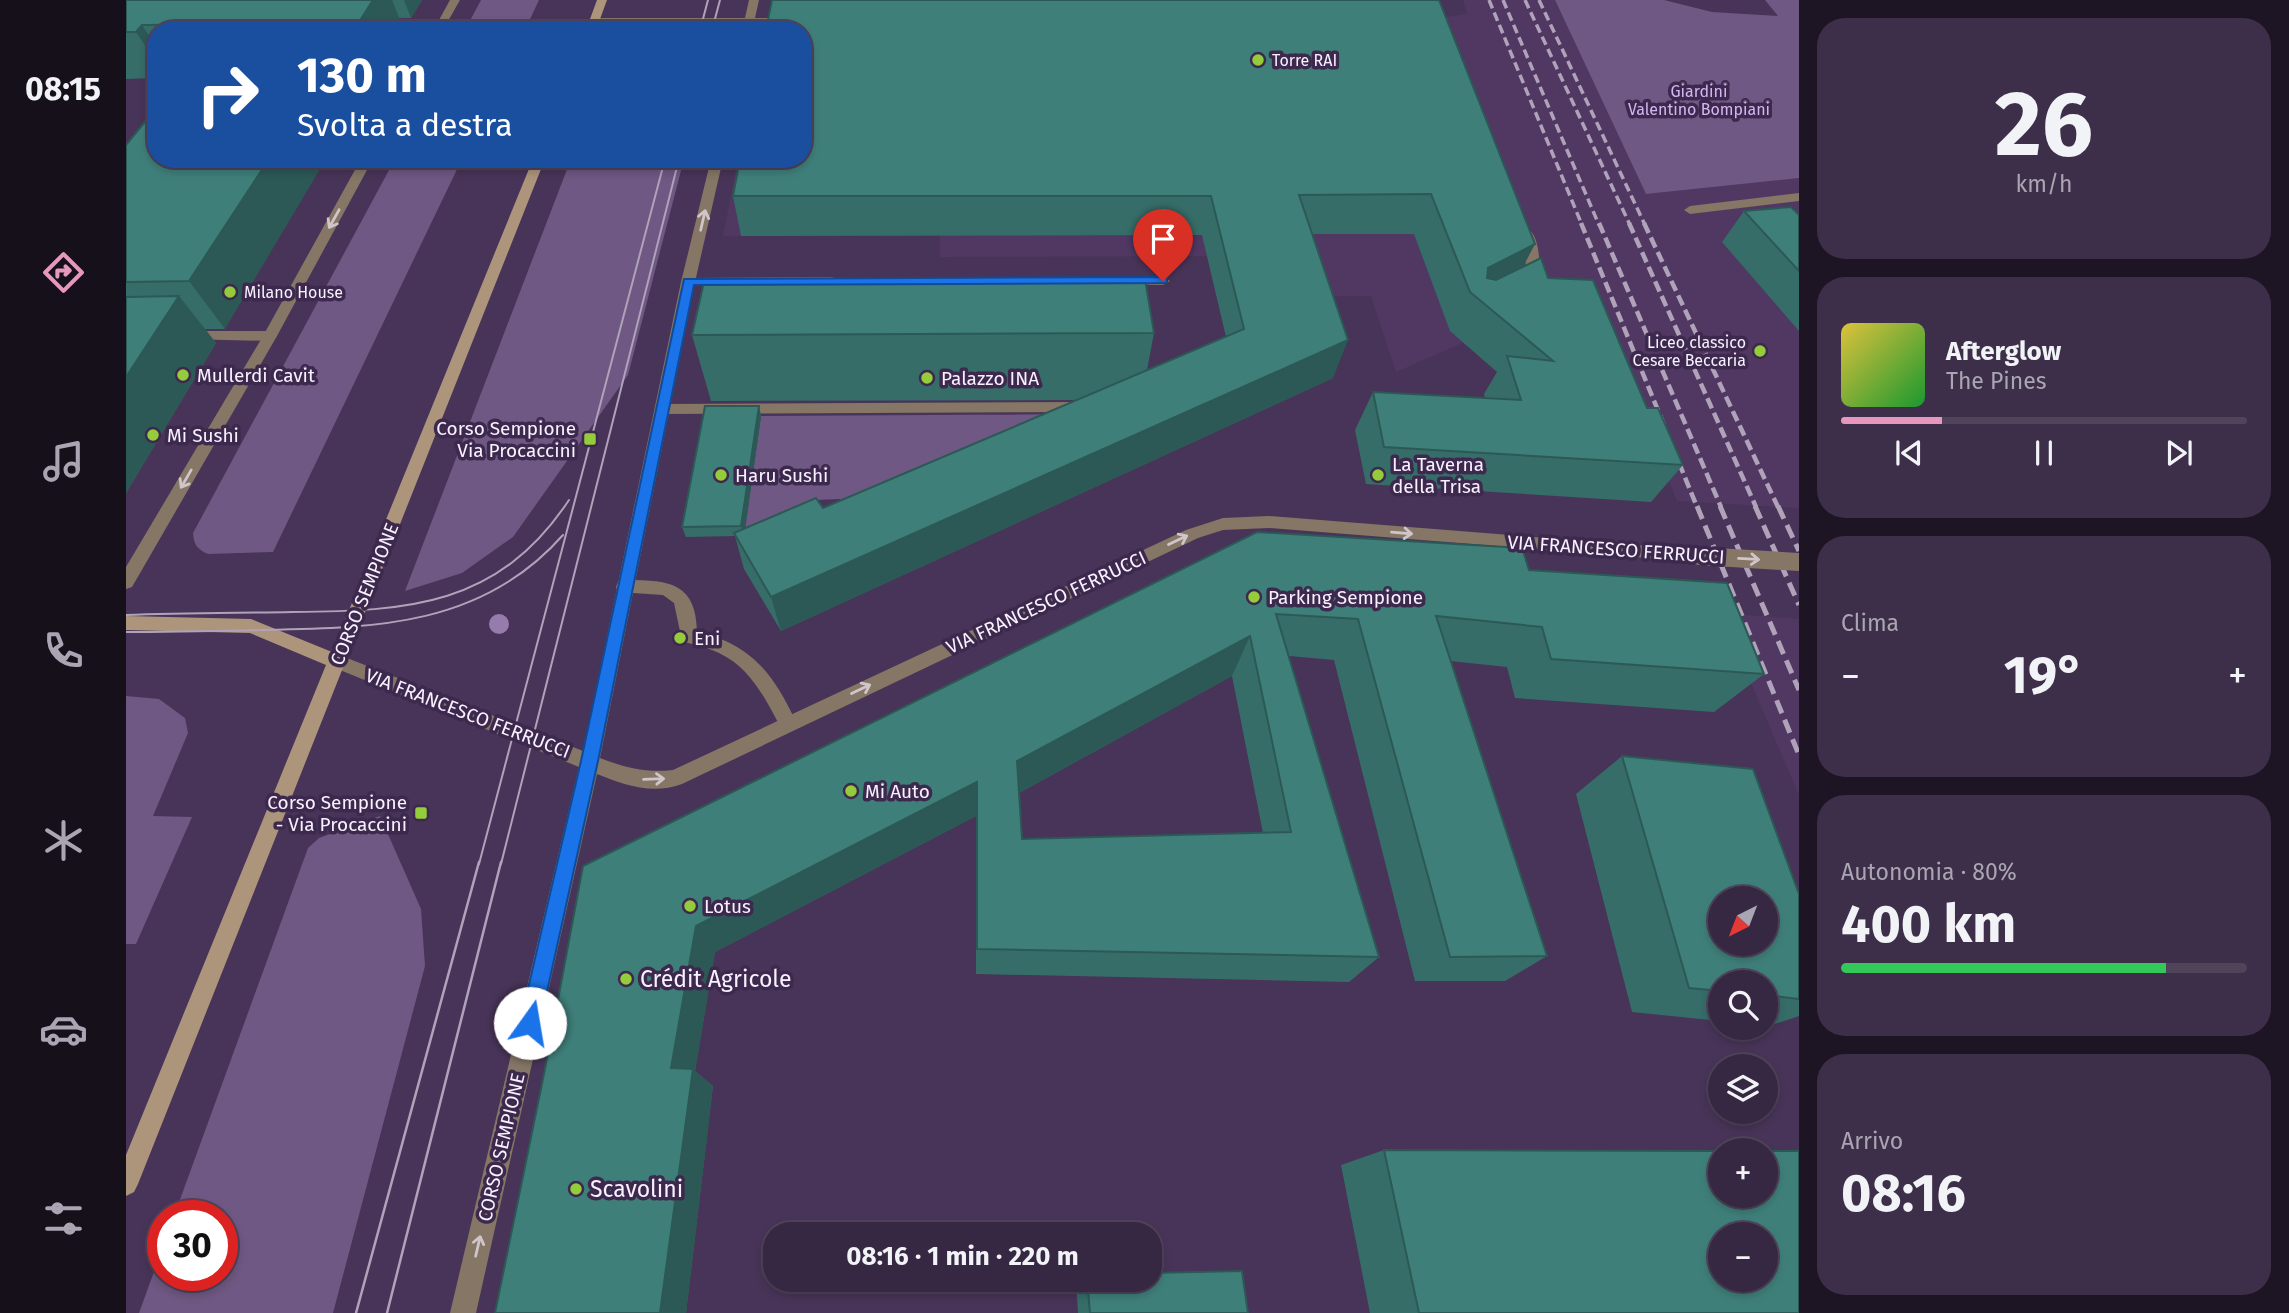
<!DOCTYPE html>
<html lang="it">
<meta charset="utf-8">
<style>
body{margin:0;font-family:"Fira Sans",sans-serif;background:#3d2f49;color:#f1f3f6;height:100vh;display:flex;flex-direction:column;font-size:26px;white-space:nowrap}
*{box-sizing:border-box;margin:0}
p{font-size:23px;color:#aaa5b2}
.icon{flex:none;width:38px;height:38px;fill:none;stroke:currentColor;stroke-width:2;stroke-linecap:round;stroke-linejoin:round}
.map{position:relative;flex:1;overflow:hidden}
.panel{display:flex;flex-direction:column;gap:18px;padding:18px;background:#1e1524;width:490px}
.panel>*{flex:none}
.guide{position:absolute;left:21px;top:21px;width:665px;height:147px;border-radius:28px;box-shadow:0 4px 10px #0003,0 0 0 2px #50445b;background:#1a4fa0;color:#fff;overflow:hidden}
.needle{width:46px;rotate:222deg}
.fabs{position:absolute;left:1582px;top:886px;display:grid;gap:14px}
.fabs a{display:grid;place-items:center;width:70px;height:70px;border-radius:50%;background:#362742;box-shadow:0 4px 10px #0003,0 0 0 2px #50445b;font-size:35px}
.speed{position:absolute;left:21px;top:1200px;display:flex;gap:14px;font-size:35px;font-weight:700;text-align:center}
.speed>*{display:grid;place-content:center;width:91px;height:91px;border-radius:50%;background:#362742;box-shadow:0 4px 10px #0003,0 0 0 2px #50445b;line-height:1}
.speed .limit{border:10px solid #d22;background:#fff;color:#111}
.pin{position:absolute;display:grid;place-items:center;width:60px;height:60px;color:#fff;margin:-72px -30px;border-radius:50% 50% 50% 0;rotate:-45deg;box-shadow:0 0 7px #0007}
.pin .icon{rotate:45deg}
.me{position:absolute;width:77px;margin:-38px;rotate:13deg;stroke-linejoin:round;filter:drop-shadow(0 0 5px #0008)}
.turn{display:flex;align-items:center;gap:24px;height:147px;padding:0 35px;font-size:32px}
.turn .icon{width:91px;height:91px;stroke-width:2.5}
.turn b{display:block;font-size:49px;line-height:60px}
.big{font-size:52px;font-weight:700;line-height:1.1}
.panel .tile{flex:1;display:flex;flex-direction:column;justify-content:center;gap:10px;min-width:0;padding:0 24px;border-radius:28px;background:#3d2f49}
.panel .dial{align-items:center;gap:0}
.dial b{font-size:91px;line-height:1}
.song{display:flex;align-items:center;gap:21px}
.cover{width:84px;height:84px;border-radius:10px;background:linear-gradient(135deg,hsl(50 70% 55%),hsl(130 70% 35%))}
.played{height:7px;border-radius:4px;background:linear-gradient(90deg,#e797bd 25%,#50445b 25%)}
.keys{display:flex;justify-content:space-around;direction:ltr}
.heat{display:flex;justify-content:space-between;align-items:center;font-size:38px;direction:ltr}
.charge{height:10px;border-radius:5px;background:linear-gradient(90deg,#34c759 80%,#50445b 0)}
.trip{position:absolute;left:637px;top:1222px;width:399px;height:70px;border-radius:28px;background:#362742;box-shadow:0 4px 10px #0003,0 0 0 2px #50445b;font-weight:700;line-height:70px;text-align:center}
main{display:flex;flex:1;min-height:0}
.tabs{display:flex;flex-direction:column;width:126px;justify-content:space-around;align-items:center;background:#16101a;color:#aaa5b2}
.tabs .icon{width:49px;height:49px}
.tabs .current{color:#e797bd}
.tabs b{font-size:32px;color:#f1f3f6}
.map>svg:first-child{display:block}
</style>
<main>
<nav class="tabs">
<b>08:15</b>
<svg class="icon current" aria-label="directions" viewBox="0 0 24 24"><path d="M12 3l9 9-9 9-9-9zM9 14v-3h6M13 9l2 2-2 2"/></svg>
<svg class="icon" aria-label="music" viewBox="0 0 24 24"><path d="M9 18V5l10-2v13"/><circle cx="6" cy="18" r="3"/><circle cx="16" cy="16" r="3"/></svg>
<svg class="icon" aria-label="phone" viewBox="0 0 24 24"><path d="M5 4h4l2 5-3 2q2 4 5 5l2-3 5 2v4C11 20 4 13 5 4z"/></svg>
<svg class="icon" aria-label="climate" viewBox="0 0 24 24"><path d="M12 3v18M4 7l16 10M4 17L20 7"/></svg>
<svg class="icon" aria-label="car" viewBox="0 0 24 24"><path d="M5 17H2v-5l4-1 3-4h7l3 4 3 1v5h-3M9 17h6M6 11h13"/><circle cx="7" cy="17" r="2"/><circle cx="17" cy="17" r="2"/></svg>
<svg class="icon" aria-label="filters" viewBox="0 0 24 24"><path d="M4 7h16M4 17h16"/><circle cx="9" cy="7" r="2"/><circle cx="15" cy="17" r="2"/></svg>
</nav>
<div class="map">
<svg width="1673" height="1313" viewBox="0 0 1673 1313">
<rect width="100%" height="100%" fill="#483458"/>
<path fill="#503863" d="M 1337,0 L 1429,0 L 1520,194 L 1673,178 L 1673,508 L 1551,501 L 1465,287 L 1270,372 L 1245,296 L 1181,296 L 1168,256 L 814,257 L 814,234 L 597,236 L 612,159 L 677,159 L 1185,37 L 1341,14 Z
M 1595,613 L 1673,619 L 1673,795 Z"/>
<path fill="#6f5883" d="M 355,0 L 413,0 L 399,30 L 339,30 Z
M 1429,0 L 1538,0 L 1586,12 L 1652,16 L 1639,0 L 1673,0 L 1673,178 L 1520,194 Z
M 269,159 L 336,159 L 147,552 L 82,554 C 71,549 68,545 67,533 Z
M 445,159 L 558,159 L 502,375 L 387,537 L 336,573 L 279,591 Z
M 972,414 L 715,527 L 714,499 L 690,500 L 618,536 L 635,416 Z
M 0,696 L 33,699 L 59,718 L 62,733 L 27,816 L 66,817 L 10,944 L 0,944 Z
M 254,816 L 295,909 L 299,966 L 207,1313 L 13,1313 L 37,1247 L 37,1276 L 96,1276 L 96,1216 L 48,1216 L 182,848 L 193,838 Z"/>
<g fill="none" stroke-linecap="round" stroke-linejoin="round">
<path fill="#857666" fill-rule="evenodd" d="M 1673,193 L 1673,201 L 1564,214 L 1558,210 L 1564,206 Z
M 1398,226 C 1416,234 1413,266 1414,283 L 1407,287 L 1400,283 L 1399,246 L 1392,230 Z
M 706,277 L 713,281 L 711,284 L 562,286 L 555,282 L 562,278 Z
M 996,277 L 1037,277 L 1044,281 L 1037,285 L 991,284 L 989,281 Z
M 64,331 L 144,331 L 151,336 L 144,341 L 59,339 L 59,333 Z
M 959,402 L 966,407 L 959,412 L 536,414 L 529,409 L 536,404 Z
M 498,580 C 540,580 570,581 571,631 C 627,646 647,673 671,724 L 668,730 L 662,732 L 656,730 C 640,700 625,668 593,653 C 581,647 568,645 556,641 L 548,603 L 537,595 L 492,592 L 490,587 L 492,582 Z"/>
<path fill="#857666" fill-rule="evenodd" d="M 324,0 L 334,0 L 317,30 L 307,30 L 309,26 L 252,27 L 247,24 L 252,21 L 313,20 Z
M 623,0 L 633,0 L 629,18 L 663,18 L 668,21 L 663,24 L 628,24 L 627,30 L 617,30 L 618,24 L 468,24 L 463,21 L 468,18 L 619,18 Z
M 235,159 L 247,159 L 151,336 L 6,587 L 0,589 L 0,567 L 137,336 Z
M 585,159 L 597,159 L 569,282 L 474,758 C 500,768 520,773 547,770 L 1060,530 L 1097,518 L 1143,516 L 1573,550 L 1581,556 L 1573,562 L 1143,528 L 1097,530 L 1072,538 L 556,784 C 526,795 498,785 471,774 L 350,1313 L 324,1313 L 453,767 L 204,666 L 201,661 L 204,656 L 210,654 L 216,656 L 457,751 L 555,282 Z"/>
<path fill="#ad957c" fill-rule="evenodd" d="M 471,0 L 481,0 L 470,30 L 460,30 Z
M 407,159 L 419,159 L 12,1184 L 8,1192 L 0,1196 L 0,1155 L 200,665 L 124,633 L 0,630 L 0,616 L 125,619 L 206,652 Z"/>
<path stroke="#afa2b9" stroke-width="2" d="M 574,30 L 582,0
M 586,30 L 594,0
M 0,615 C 55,613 110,613 166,612 C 282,611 372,607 443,500
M 0,632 C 46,632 92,631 138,630 C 250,628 357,626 437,535
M 353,864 L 539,159
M 375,864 L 553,159"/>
<path stroke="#afa2b9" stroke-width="2.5" d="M 230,1313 L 353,862
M 261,1313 L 375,862"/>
<path stroke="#afa2b9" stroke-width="3.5" stroke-dasharray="9 4.5" stroke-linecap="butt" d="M 1363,0 L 1456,225
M 1377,0 L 1473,225
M 1399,0 L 1504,225
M 1413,0 L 1519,225"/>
<path stroke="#afa2b9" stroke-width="4.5" stroke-dasharray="11 5" stroke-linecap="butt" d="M 1455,223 L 1538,425
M 1473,223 L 1595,507
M 1503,223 L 1630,507
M 1518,223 L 1652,507
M 1547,448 L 1571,507"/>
<path stroke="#afa2b9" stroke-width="5" stroke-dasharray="14 7" stroke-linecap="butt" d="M 1571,506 L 1673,755
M 1594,506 L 1673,690
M 1629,506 L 1673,605
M 1652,506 L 1673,551"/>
<path stroke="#857666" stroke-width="18" d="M 1573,556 L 1673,562"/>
</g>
<circle fill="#967cad" cx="373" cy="624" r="10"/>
<path fill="#366d69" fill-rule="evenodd" d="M 0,0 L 296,0 L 285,18 L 273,18 L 278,30 L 30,30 L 30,78 L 0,79 Z
M 1313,0 L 1397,267 L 1422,278 L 1521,408 L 1557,465 L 1525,502 L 1240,484 L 1229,430 L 1247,392 L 1359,398 L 1358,394 L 1371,372 L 1324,331 L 1288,234 L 1187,234 L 1207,378 L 655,631 L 618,569 L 609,536 L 560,537 L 556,527 L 633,406 L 635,416 L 619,528 L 697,508 L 952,400 L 585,401 L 566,335 L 1028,333 L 1021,370 L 1100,337 L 1076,235 L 615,236 L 607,196 Z
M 0,145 L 99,329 L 79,329 L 90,343 L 0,493 Z
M 1618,211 L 1673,215 L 1673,331 L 1596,242 Z
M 1131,532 L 1403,570 L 1638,674 L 1588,712 L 1389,698 L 1381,667 L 1324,661 L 1421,956 L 1379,981 L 1289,981 L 1208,660 L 1163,656 L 1253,957 L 1223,982 L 850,974 L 850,816 L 589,952 L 569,1071 L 587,1086 L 560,1313 L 369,1313 L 419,1069 ZM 1106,676 L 1137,833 L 896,839 L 893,793 Z
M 1496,756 L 1673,894 L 1673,1016 L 1643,1026 L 1640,1026 L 1640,982 L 1594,982 L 1594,1021 L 1506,1012 L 1450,794 Z
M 1258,1150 L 1673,1313 L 1244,1313 L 1215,1165 Z
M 950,1279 L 1024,1279 L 1122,1313 L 952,1313 Z"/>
<path fill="#2c5955" d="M 247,0 L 266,0 L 278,30 L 228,30 Z
M 278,0 L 296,0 L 285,18 Z
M 16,25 L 30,46 L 30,62 L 10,32 Z
M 143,159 L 200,159 L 99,329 L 63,281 Z
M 1409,244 L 1388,284 L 1355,301 L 1362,268 Z
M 53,296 L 90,343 L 0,493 L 0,377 Z
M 1222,340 L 1207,378 L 655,631 L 645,597 Z
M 633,406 L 635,416 L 618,536 L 615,526 Z
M 1124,636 L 1106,676 L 887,796 L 891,761 Z
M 851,782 L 850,816 L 589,952 L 569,1071 L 587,1086 L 560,1313 L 534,1313 L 545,1068 L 570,926 Z"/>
<path fill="#3f7f7a" stroke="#2c5955" stroke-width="2" fill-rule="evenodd" d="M 0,0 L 247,0 L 228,30 L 168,30 L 172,24 L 16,25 L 10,32 L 0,32 Z
M 646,0 L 1313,0 L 1409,244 L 1362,268 L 1361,278 L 1370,280 L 1415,258 L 1422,278 L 1467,280 L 1521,408 L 1532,408 L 1557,465 L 1258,447 L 1247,392 L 1395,400 L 1381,356 L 1427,361 L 1344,292 L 1305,194 L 1173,195 L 1222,340 L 645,597 L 608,533 L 690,498 L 697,508 L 1118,329 L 1085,196 L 607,196 L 614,159 L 677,159 L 677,30 L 640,30 Z
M 30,108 L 30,159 L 143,159 L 63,281 L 0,282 L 0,145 Z
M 1665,207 L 1673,215 L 1673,271 L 1618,211 Z
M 1019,279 L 1028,333 L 566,335 L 578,282 Z
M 53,296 L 0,377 L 0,297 Z
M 579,406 L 633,406 L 615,526 L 556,527 Z
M 1131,532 L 1396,548 L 1403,570 L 1601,583 L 1638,674 L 1425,659 L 1416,627 L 1310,616 L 1421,956 L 1324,957 L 1232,619 L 1150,614 L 1253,957 L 851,949 L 851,782 L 570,926 L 545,1068 L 567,1069 L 534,1313 L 369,1313 L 419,1069 L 457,866 ZM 1124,636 L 1165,832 L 896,839 L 891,761 Z
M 1496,756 L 1627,769 L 1673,894 L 1673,999 L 1640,995 L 1640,982 L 1594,982 L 1594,991 L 1563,988 ZM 1594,898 L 1640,898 L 1640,943 L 1594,943 Z
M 1258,1150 L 1594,1151 L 1594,1195 L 1640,1195 L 1640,1151 L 1673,1151 L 1673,1313 L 1293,1313 ZM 1594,1234 L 1640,1234 L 1640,1279 L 1594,1279 Z
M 1116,1271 L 1122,1313 L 964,1313 L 961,1279 L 1024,1279 L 1024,1273 Z"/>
<defs><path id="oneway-shaft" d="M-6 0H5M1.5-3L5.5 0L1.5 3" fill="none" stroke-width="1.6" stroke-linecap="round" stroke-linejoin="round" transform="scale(1.75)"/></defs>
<g stroke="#d0c6c9">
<use href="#oneway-shaft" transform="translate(208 219) rotate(119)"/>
<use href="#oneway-shaft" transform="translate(577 220) rotate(-77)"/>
<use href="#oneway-shaft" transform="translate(60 479) rotate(120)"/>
<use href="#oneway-shaft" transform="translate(1276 533) rotate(5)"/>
<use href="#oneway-shaft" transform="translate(1052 540) rotate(-25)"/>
<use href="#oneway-shaft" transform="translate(1623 559) rotate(3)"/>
<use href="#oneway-shaft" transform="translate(735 689) rotate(-25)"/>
<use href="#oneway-shaft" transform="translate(528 779) rotate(-2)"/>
<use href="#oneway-shaft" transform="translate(352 1246) rotate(-77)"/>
</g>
<path fill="#1a73e8" stroke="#114b97" stroke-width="2" d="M 1037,277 L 1041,278 L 1041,283 L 568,285 L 472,761 L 414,1023 L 411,1030 L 404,1032 L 397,1030 L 394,1023 L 455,761 L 558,279 Z"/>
<g fill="#94cc3c" stroke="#3d294d" stroke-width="2.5">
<circle cx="1132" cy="60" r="7"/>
<circle cx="104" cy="292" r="7"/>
<circle cx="1634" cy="351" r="7"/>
<circle cx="57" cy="375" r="7"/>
<circle cx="801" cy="378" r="7"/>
<circle cx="27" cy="435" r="7"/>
<rect x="457" y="432" width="14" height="14" rx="3.5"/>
<circle cx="595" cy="475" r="7"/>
<circle cx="1252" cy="475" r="7"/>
<circle cx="1128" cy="597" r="7"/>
<circle cx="554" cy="638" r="7"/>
<circle cx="725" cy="791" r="7"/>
<rect x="288" y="806" width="14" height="14" rx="3.5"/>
<circle cx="564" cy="906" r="7"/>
<circle cx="500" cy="979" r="7"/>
<circle cx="450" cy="1189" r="7"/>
</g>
<g text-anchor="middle" stroke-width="7" stroke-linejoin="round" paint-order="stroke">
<g font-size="16" fill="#f8f1ff" stroke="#3d294d" text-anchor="start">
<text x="1146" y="66">Torre RAI</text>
<text x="118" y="298">Milano House</text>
<text x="1620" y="348" text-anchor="end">Liceo classico<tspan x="1620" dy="18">Cesare Beccaria</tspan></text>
</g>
<g font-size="16" fill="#d6b6f2" stroke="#3d294d">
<text x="1573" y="97">Giardini<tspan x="1573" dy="18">Valentino Bompiani</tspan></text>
</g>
<g font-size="19" fill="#f8f1ff" stroke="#3d294d" text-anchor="start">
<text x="71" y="382">Mullerdi Cavit</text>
<text x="815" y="385">Palazzo INA</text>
<text x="450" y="435" text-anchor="end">Corso Sempione<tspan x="450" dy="22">Via Procaccini</tspan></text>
<text x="41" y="442">Mi Sushi</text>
<text x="1266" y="471">La Taverna<tspan x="1266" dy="22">della Trisa</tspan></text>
<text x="609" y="482">Haru Sushi</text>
<text x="1142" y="604">Parking Sempione</text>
<text x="568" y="645">Eni</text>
<text x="739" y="798">Mi Auto</text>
<text x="281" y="809" text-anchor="end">Corso Sempione<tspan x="281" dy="22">- Via Procaccini</tspan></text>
<text x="578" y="913">Lotus</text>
</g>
<g font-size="19" fill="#f8f1ff" stroke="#3d294d">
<text transform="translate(1490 549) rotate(4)" y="7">VIA FRANCESCO FERRUCCI</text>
<text transform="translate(238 594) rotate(-68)" y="7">CORSO SEMPIONE</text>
<text transform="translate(920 602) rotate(-25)" y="7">VIA FRANCESCO FERRUCCI</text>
<text transform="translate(342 713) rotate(21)" y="7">VIA FRANCESCO FERRUCCI</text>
<text transform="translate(375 1147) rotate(-77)" y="7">CORSO SEMPIONE</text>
</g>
<g font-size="23" fill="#f8f1ff" stroke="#3d294d" text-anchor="start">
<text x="514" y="987">Crédit Agricole</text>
<text x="464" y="1197">Scavolini</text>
</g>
</g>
</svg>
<div class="fabs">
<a><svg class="needle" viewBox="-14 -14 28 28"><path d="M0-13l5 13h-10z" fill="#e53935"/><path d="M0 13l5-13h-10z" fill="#aaa5b2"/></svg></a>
<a><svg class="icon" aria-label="search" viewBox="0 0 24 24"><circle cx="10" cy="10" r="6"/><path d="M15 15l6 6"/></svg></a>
<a><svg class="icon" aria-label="layers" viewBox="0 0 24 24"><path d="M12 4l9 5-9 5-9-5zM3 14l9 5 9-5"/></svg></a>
<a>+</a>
<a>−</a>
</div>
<div class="speed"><div class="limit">30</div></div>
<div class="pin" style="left:1037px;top:281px;background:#d93025"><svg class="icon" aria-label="arrive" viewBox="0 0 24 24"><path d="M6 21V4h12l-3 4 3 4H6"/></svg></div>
<svg class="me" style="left:404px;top:1023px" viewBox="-20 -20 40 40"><circle r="19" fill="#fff"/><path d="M0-13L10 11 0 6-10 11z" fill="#1a73e8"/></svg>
<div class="trip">08:16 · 1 min · 220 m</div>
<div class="guide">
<div class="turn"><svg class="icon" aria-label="right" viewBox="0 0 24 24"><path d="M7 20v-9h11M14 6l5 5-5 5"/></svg><div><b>130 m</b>Svolta a destra</div></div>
</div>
</div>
<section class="panel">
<div class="tile dial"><b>26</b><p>km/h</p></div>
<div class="tile">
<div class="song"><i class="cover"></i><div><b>Afterglow</b><p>The Pines</p></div></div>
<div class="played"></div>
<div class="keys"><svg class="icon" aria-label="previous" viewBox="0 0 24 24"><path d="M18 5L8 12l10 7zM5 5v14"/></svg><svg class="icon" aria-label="pause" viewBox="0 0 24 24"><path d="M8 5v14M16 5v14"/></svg><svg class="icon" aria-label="next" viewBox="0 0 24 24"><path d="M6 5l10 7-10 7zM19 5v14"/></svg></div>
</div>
<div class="tile"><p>Clima</p>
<div class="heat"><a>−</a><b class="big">19°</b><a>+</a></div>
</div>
<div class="tile"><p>Autonomia · 80%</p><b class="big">400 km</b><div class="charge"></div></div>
<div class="tile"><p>Arrivo</p><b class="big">08:16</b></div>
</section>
</main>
